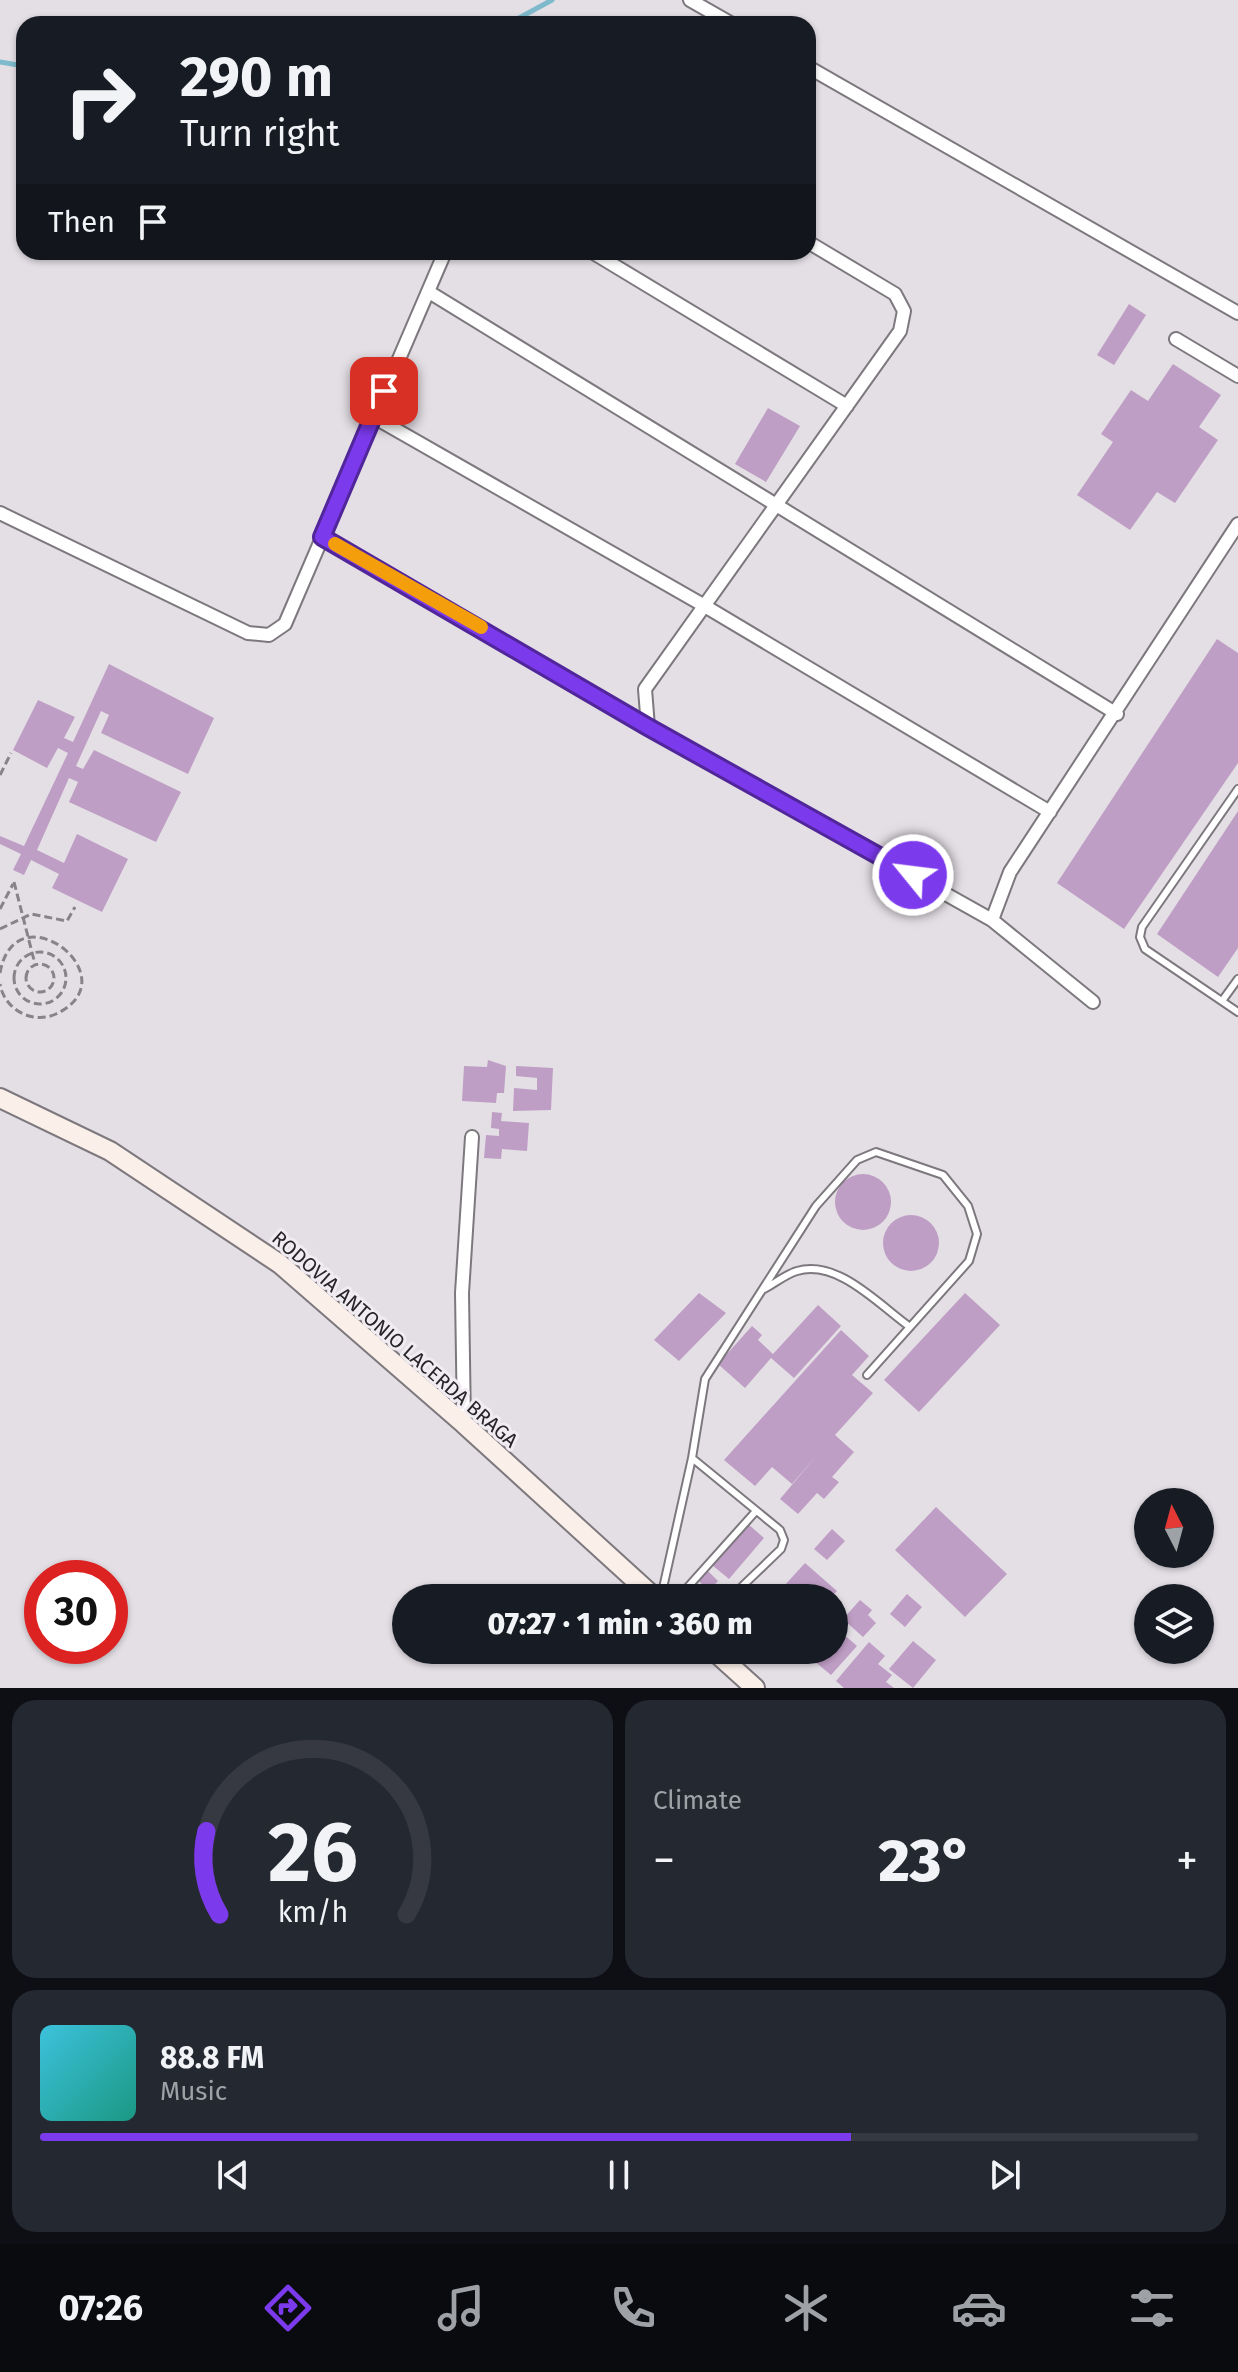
<!DOCTYPE html>
<meta charset="utf-8">
<style>
body{margin:0;font-family:"Fira Sans",sans-serif;background:#242831;color:#f1f3f6;height:100vh;display:flex;flex-direction:column;font-size:30px;white-space:nowrap}
*{box-sizing:border-box;margin:0}
p{font-size:26px;color:#9ea1a6}
.icon{flex:none;width:44px;height:44px;fill:none;stroke:currentColor;stroke-width:2;stroke-linecap:round;stroke-linejoin:round}
.map{position:relative;height:1688px;overflow:hidden}
.side{display:flex;flex-direction:column;gap:12px;padding:12px;background:#0d0f14;flex:1}
.side>*{flex:none}
.banner{position:absolute;left:16px;top:16px;width:800px;height:244px;border-radius:24px;box-shadow:0 2px 6px #0004;background:#171b24;color:#f1f3f6;overflow:hidden}
.needle{width:52px;rotate:354deg}
.tools{position:absolute;left:1134px;top:1488px;display:grid;gap:16px}
.tools a{display:grid;place-items:center;width:80px;height:80px;border-radius:50%;background:#171b24;box-shadow:0 2px 6px #0004;font-size:40px}
.speed{position:absolute;left:24px;top:1560px;display:flex;gap:16px;font-size:40px;font-weight:700;text-align:center}
.speed>*{display:grid;place-content:center;width:104px;height:104px;border-radius:50%;background:#171b24;box-shadow:0 2px 6px #0004;line-height:1}
.speed .limit{border:12px solid #d22;background:#fff;color:#111}
.pin{position:absolute;display:grid;place-items:center;width:68px;height:68px;color:#fff;margin:-34px;border-radius:16px;box-shadow:0 4px 12px #0006}
.me{position:absolute;width:88px;margin:-44px;rotate:299deg;stroke-linejoin:round;filter:drop-shadow(0 0 6px #0008)}
.turn{display:flex;align-items:center;gap:28px;height:168px;padding:0 32px;font-size:36px}
.turn .icon{width:104px;height:104px;stroke-width:2.5}
.turn b{display:block;font-size:56px;line-height:68px}
.then{display:flex;align-items:center;height:76px;padding:0 32px;background:#0003;gap:16px;font-size:30px}
.big{font-size:60px;font-weight:800;line-height:1.1}
.side .widget{flex:1;display:flex;flex-direction:column;justify-content:center;gap:12px;min-width:0;padding:0 28px;border-radius:24px;background:#242831}
.side .dial{align-items:center;gap:0}
.dial svg{height:208px;overflow:visible;fill:none;stroke:#363941;stroke-width:7;stroke-linecap:round;text-anchor:middle}
.dial text{fill:#f1f3f6;stroke:none}
.song{display:flex;align-items:center;gap:24px}
.cover{width:96px;height:96px;border-radius:12px;background:linear-gradient(135deg,hsl(190 70% 55%),hsl(170 70% 35%))}
.played{height:8px;border-radius:4px;background:linear-gradient(90deg,#7c3aed 70%,#363941 70%)}
.keys{display:flex;justify-content:space-around;direction:ltr}
.heat{display:flex;justify-content:space-between;align-items:center;font-size:44px;direction:ltr}
.side .tiles{flex:1;display:grid;gap:12px;grid-template-columns:1fr 1fr}
.widget:last-child{grid-column:span 2}
.trip{position:absolute;left:392px;top:1584px;width:456px;height:80px;border-radius:40px;background:#171b24;box-shadow:0 2px 6px #0004;font-weight:800;line-height:80px;text-align:center}
.dock{display:flex;height:128px;justify-content:space-around;align-items:center;background:#090b0e;color:#9ea1a6}
.dock .icon{width:56px;height:56px}
.dock .on{color:#7c3aed}
.dock b{font-size:36px;color:#f1f3f6}
.map>svg:first-child{display:block}
</style>
<div class="map">
<svg width="1238" height="1688" viewBox="0 0 1238 1688">
<rect width="100%" height="100%" fill="#e4dfe5"/>
<g fill="none" stroke-linecap="round" stroke-linejoin="round">
<path stroke="#7ebacc" stroke-width="5" d="M 496,24 L 519,18 L 552,0
M 0,62 L 24,66"/>
</g>
<path fill="#bf9ec5" d="M 1129,304 L 1146,315 L 1114,365 L 1097,355 Z
M 1173,364 L 1221,395 L 1199,427 L 1218,440 L 1175,503 L 1157,492 L 1130,530 L 1077,495 L 1113,442 L 1101,434 L 1131,390 L 1148,401 Z
M 768,408 L 800,426 L 766,482 L 735,464 Z
M 1217,639 L 1238,653 L 1238,763 L 1124,929 L 1057,883 Z
M 109,664 L 214,718 L 188,774 L 101,733 L 109,715 L 101,711 L 76,766 L 83,769 L 94,750 L 181,792 L 156,842 L 69,802 L 78,782 L 69,778 L 37,850 L 64,863 L 77,834 L 128,859 L 102,912 L 52,888 L 59,874 L 31,860 L 24,875 L 13,870 L 21,854 L 0,844 L 0,836 L 24,846 L 68,753 L 58,748 L 47,768 L 13,750 L 38,700 L 75,717 L 64,738 L 73,742 Z
M 1238,811 L 1238,948 L 1218,977 L 1157,934 Z
M 488,1060 L 506,1066 L 504,1093 L 497,1093 L 496,1103 L 462,1101 L 464,1066 L 487,1067 Z
M 516,1066 L 553,1068 L 551,1110 L 513,1111 L 514,1088 L 537,1090 L 537,1078 L 516,1076 Z
M 492,1112 L 502,1113 L 501,1121 L 529,1123 L 527,1151 L 502,1149 L 501,1159 L 484,1158 L 486,1135 L 499,1136 L 499,1129 L 491,1128 Z
M835 1202a28 28 0 1 1 56 0a28 28 0 1 1-56 0Z
M883 1243a28 28 0 1 1 56 0a28 28 0 1 1-56 0Z
M 699,1293 L 726,1313 L 679,1361 L 654,1340 Z
M 965,1293 L 1000,1325 L 919,1412 L 884,1380 Z
M 818,1305 L 841,1326 L 794,1378 L 771,1358 L 745,1388 L 718,1364 L 752,1326 L 762,1335 L 758,1340 L 773,1354 Z
M 841,1330 L 869,1356 L 852,1375 L 873,1393 L 835,1435 L 854,1452 L 832,1477 L 839,1482 L 824,1499 L 817,1493 L 798,1514 L 780,1499 L 818,1454 L 792,1484 L 772,1467 L 755,1486 L 724,1460 Z
M 936,1507 L 1007,1574 L 965,1617 L 895,1550 Z
M 748,1524 L 764,1538 L 729,1579 L 712,1565 Z
M 832,1529 L 845,1541 L 827,1560 L 814,1549 Z
M 805,1563 L 837,1591 L 830,1598 L 773,1598 Z
M 707,1570 L 718,1581 L 709,1591 L 698,1580 Z
M 907,1594 L 922,1607 L 905,1627 L 890,1614 Z
M 860,1600 L 872,1610 L 868,1615 L 876,1623 L 863,1637 L 843,1619 Z
M 834,1626 L 857,1646 L 831,1675 L 808,1656 L 813,1650 L 834,1650 Z
M 913,1641 L 936,1660 L 913,1688 L 889,1669 Z
M 869,1642 L 885,1656 L 878,1664 L 892,1675 L 886,1682 L 894,1688 L 844,1688 L 836,1681 Z"/>
<g fill="none" stroke-linecap="round" stroke-linejoin="round">
<defs>
<path id="lane" d="M 1238,789 L 1142,927 L 1140,937 L 1145,949 L 1238,1012
M 1222,1001 L 1238,979
M 764,1289 C 774,1284 786,1274 797,1271 C 838,1259 879,1305 910,1327
M 692,1458 L 780,1530 L 784,1540 L 781,1549 L 730,1598
M 661,1597 L 692,1458 L 705,1379 L 816,1206 L 857,1160 L 876,1152 L 943,1175 L 968,1206 L 977,1234 L 969,1261 L 867,1375
M 678,1598 L 756,1511"/>
<path id="street" d="M 690,0 L 732,24
M 808,67 L 1238,313
M 592,252 L 847,406
M 429,292 L 1117,714
M 1176,339 L 1238,376
M 372,416 L 703,605 L 1050,812
M 0,513 L 248,633 L 269,635 L 285,624 L 445,252
M 322,537 L 648,727 L 992,920 L 1093,1002
M 648,727 L 645,689 L 900,331 L 904,311 L 895,294 L 808,242
M 992,920 L 1010,872 L 1238,524
M 464,1424 L 462,1293 L 472,1137"/>
<path id="secondary" d="M 0,1098 L 110,1151 L 280,1264 L 464,1424 L 655,1598
M 713,1650 L 755,1688"/>
</defs>
<use href="#lane" stroke="#7c787d" stroke-width="10"/>
<use href="#street" stroke="#7c787d" stroke-width="16"/>
<use href="#secondary" stroke="#7c787d" stroke-width="22"/>
<path stroke="#878488" stroke-width="3" stroke-dasharray="8 4" stroke-linecap="butt" d="M 0,775 L 11,753
M 14,882 L 35,964
M 0,909 L 13,884
M 0,929 L 31,914 L 67,921 L 75,907
M14 978a26 26 0 1 1 52 0a26 26 0 1 1-52 0Z
M26 978a14 14 0 1 1 28 0a14 14 0 1 1-28 0Z
M 0,973 C 15,887 133,978 56,1014 C 32,1025 4,1009 0,984"/>
<use href="#lane" stroke="#fff" stroke-width="6"/>
<use href="#street" stroke="#fff" stroke-width="12"/>
<use href="#secondary" stroke="#fbf0e9" stroke-width="18"/>
</g>
<g fill="none" stroke-linecap="round" stroke-linejoin="round">
<defs>
<path id="route" d="M 384,391 L 322,537 L 648,727 L 913,875"/>
</defs>
<use href="#route" stroke="#51269a" stroke-width="20"/>
<use href="#route" stroke="#7c3aed" stroke-width="14"/>
<path stroke="#f59e0b" stroke-width="14" d="M 335,544 L 481,627"/>
</g>
<g text-anchor="middle" stroke-width="6" stroke-linejoin="round" paint-order="stroke">
<g font-size="20" fill="#272527" stroke="#f1ecf2">
<text transform="translate(395 1339) rotate(41)" y="7">RODOVIA ANTONIO LACERDA BRAGA</text>
</g>
</g>
</svg>
<div class="tools">
<a><svg class="needle" viewBox="-14 -14 28 28"><path d="M0-13l5 13h-10z" fill="#e53935"/><path d="M0 13l5-13h-10z" fill="#9ea1a6"/></svg></a>
<a><svg class="icon" aria-label="layers" viewBox="0 0 24 24"><path d="M12 4l9 5-9 5-9-5zM3 14l9 5 9-5"/></svg></a>
</div>
<div class="speed"><div class="limit">30</div></div>
<div class="pin" style="left:384px;top:391px;background:#d93025"><svg class="icon" aria-label="arrive" viewBox="0 0 24 24"><path d="M6 21V4h12l-3 4 3 4H6"/></svg></div>
<svg class="me" style="left:913px;top:875px" viewBox="-20 -20 40 40"><circle r="17" fill="#7c3aed" stroke="#fff" stroke-width="3"/><path d="M0-11L8 9 0 5-8 9z" fill="#fff"/></svg>
<div class="trip">07:27 · 1 min · 360 m</div>
<div class="banner">
<div class="turn"><svg class="icon" aria-label="right" viewBox="0 0 24 24"><path d="M7 20v-9h11M14 6l5 5-5 5"/></svg><div><b>290 m</b>Turn right</div></div>
<div class="then">Then<svg class="icon" aria-label="arrive" viewBox="0 0 24 24"><path d="M6 21V4h12l-3 4 3 4H6"/></svg></div>
</div>
</div>
<section class="side">
<div class="tiles">
<div class="widget dial"><svg viewBox="0 0 100 80">
<path d="M14 69A42 42 0 1 1 86 69"/>
<path d="M14 69A42 42 0 0 1 9 37" stroke="#7c3aed"/>
<text x="50" y="56" font-size="32" font-weight="700">26</text>
<text x="50" y="72" font-size="11">km/h</text>
</svg></div>
<div class="widget"><p>Climate</p>
<div class="heat"><a>−</a><b class="big">23°</b><a>+</a></div>
</div>
<div class="widget">
<div class="song"><i class="cover"></i><div><b>88.8 FM</b><p>Music</p></div></div>
<div class="played"></div>
<div class="keys"><svg class="icon" aria-label="previous" viewBox="0 0 24 24"><path d="M18 5L8 12l10 7zM5 5v14"/></svg><svg class="icon" aria-label="pause" viewBox="0 0 24 24"><path d="M8 5v14M16 5v14"/></svg><svg class="icon" aria-label="next" viewBox="0 0 24 24"><path d="M6 5l10 7-10 7zM19 5v14"/></svg></div>
</div>
</div>
</section>
<nav class="dock">
<b>07:26</b>
<svg class="icon on" aria-label="directions" viewBox="0 0 24 24"><path d="M12 3l9 9-9 9-9-9zM9 14v-3h6M13 9l2 2-2 2"/></svg>
<svg class="icon" aria-label="music" viewBox="0 0 24 24"><path d="M9 18V5l10-2v13"/><circle cx="6" cy="18" r="3"/><circle cx="16" cy="16" r="3"/></svg>
<svg class="icon" aria-label="phone" viewBox="0 0 24 24"><path d="M5 4h4l2 5-3 2q2 4 5 5l2-3 5 2v4C11 20 4 13 5 4z"/></svg>
<svg class="icon" aria-label="climate" viewBox="0 0 24 24"><path d="M12 3v18M4 7l16 10M4 17L20 7"/></svg>
<svg class="icon" aria-label="car" viewBox="0 0 24 24"><path d="M5 17H2v-5l4-1 3-4h7l3 4 3 1v5h-3M9 17h6M6 11h13"/><circle cx="7" cy="17" r="2"/><circle cx="17" cy="17" r="2"/></svg>
<svg class="icon" aria-label="filters" viewBox="0 0 24 24"><path d="M4 7h16M4 17h16"/><circle cx="9" cy="7" r="2"/><circle cx="15" cy="17" r="2"/></svg>
</nav>
